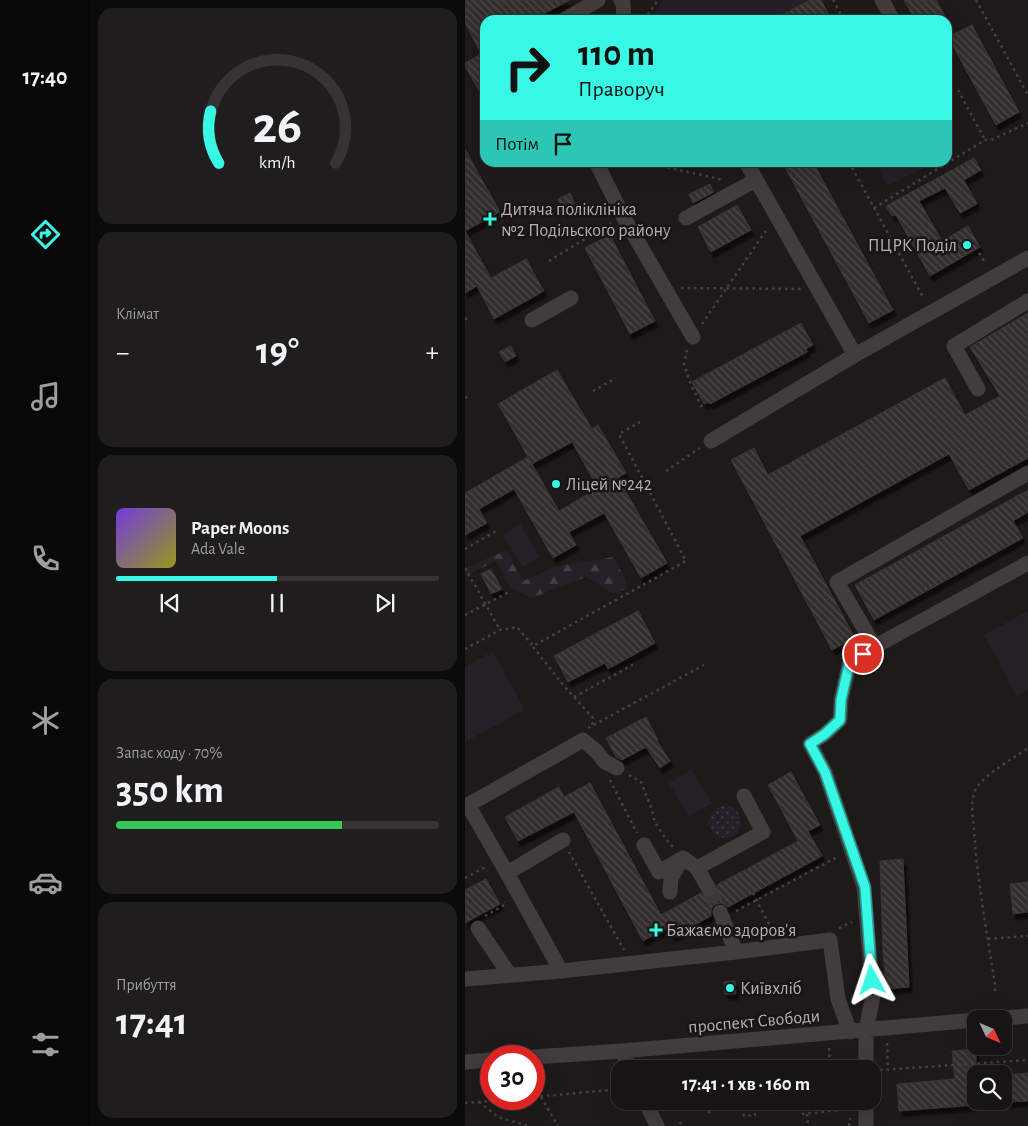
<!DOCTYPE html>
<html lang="uk">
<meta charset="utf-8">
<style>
body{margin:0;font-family:"Alegreya Sans",sans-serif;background:#1f1d1d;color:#f1f3f6;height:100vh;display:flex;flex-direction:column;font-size:19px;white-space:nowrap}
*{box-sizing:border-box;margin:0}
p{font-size:16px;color:#9e9ea0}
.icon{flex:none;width:28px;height:28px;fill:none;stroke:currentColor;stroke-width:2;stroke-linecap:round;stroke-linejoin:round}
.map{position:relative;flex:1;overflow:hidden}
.sheet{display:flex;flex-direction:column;gap:8px;padding:8px;background:#0c0b0b;width:375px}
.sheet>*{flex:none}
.banner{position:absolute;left:15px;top:15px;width:472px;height:152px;border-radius:15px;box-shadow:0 5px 20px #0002,0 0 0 1px #353334;background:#38f7e4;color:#111;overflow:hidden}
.needle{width:32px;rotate:134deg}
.fabs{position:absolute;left:502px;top:1010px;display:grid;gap:10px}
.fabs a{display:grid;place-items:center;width:45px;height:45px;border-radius:10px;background:#161414;box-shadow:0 5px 20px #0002,0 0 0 1px #353334;font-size:25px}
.speed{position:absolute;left:15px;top:1045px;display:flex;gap:10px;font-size:25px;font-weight:700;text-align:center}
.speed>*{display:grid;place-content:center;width:65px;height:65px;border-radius:50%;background:#161414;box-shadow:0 5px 20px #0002,0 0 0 1px #353334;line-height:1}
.speed .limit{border:8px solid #d22;background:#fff;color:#111}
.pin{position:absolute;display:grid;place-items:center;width:42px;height:42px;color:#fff;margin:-21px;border:2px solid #fff;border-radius:50%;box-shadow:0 1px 5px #0007}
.me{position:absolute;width:55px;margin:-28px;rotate:355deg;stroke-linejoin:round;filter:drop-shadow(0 0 4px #0008)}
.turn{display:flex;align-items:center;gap:18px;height:105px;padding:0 15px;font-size:22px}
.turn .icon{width:65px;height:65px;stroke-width:2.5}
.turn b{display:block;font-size:35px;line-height:42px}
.then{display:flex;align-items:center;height:48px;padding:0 15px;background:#0003;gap:10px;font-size:19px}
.big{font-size:38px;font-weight:600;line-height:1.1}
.sheet .card{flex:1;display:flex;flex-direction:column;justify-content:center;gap:8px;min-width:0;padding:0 18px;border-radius:15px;background:#1f1d1d}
.sheet .dial{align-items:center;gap:0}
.dial svg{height:130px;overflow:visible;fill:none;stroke:#353334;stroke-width:7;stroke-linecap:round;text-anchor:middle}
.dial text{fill:#f1f3f6;stroke:none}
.song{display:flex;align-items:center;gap:15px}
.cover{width:60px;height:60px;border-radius:8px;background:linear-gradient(135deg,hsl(260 70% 55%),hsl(60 70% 35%))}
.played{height:5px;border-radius:2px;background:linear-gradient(90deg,#38f7e4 50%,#353334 50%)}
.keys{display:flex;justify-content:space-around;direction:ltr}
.heat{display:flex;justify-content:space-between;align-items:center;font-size:28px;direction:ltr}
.charge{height:8px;border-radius:4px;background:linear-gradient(90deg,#34c759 70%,#353334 0)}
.trip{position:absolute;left:146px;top:1060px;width:270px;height:50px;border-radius:15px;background:#161414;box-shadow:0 5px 20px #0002,0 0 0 1px #353334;font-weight:600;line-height:50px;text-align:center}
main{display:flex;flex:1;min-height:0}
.tabs{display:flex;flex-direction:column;width:90px;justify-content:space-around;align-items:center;background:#090808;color:#9e9ea0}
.tabs .icon{width:35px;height:35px}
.tabs .selected{color:#38f7e4}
.tabs b{font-size:22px;color:#f1f3f6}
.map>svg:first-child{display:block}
</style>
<main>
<nav class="tabs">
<b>17:40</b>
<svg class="icon selected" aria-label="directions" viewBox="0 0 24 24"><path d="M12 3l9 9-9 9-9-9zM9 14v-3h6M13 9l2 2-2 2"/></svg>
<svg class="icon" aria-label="music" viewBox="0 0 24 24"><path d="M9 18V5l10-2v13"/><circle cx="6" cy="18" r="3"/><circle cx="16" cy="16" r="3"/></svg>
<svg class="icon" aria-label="phone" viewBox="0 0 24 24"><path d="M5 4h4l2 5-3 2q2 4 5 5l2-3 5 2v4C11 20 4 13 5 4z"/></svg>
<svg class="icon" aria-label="climate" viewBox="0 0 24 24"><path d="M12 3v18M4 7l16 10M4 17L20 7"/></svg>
<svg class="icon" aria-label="car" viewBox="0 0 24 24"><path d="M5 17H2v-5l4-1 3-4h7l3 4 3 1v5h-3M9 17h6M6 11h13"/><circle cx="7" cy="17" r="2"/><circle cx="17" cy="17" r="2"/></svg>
<svg class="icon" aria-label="filters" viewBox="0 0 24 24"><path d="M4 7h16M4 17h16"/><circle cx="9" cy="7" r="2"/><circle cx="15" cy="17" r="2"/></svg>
</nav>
<section class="sheet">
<div class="card dial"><svg viewBox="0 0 100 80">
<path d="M14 69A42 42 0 1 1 86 69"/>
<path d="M14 69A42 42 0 0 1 9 37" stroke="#38f7e4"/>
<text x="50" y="56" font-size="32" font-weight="700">26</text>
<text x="50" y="72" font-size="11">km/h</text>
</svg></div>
<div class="card"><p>Клімат</p>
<div class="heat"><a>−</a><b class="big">19°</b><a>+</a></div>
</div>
<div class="card">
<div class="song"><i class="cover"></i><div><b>Paper Moons</b><p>Ada Vale</p></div></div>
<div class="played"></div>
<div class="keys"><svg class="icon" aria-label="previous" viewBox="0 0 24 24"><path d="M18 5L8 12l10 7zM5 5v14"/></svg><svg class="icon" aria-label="pause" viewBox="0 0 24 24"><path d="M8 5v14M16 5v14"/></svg><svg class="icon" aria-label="next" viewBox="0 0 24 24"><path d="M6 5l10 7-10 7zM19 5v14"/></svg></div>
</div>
<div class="card"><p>Запас ходу · 70%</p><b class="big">350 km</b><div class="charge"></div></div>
<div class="card"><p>Прибуття</p><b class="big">17:41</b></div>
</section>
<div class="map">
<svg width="563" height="1126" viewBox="0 0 563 1126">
<defs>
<pattern id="forest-firs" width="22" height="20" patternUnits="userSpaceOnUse" patternTransform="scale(1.25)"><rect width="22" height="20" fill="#232028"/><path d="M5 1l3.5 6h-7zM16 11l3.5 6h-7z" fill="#413e45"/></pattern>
<pattern id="park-dots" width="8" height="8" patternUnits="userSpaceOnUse" patternTransform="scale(1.25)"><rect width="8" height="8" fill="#232028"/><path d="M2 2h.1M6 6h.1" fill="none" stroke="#413e45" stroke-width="1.8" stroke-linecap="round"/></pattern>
<pattern id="building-back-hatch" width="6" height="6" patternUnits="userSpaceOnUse" patternTransform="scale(1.25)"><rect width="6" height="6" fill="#312e2d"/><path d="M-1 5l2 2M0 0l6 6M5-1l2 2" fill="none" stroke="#4d4a49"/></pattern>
<filter id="shadow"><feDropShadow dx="3" dy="5.5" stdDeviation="1" flood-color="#0009"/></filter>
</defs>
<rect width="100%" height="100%" fill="#1d1b1a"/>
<path fill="#232028" d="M 198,0 L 345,0 L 307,20 L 185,20 Z
M 411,163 L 469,163 L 422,186 Z
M 55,524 L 75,557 L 58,567 L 38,535 Z
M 563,611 L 563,690 L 552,696 L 519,635 Z
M 28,651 L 60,710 L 0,742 L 0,667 Z
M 227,769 L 247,803 L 224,817 L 204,783 Z"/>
<path fill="url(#forest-firs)" d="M 41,550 L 58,581 L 92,566 L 148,557 L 161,580 L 161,589 L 149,594 L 121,577 L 66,598 L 46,588 L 31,561 L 0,576 L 0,569 Z"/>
<path fill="url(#park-dots)" d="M244 822a16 16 0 1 1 32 0a16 16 0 1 1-32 0Z"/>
<path fill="url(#building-back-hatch)" stroke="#393534" filter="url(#shadow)" d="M 0,0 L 105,0 L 67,20 L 20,20 L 20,101 L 0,66 L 0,63 L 16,54 L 0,23 Z
M 345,0 L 356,0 L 367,20 L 307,20 Z
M 439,0 L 471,0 L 482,20 L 450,20 Z
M 507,25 L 554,112 L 531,125 L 483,37 Z
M 0,149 L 35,212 L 0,231 L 26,278 L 61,259 L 79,291 L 29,319 L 12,286 L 0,293 Z
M 509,158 L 516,170 L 499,180 L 512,204 L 495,213 L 480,188 L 454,201 L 477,241 L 503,226 L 515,247 L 465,276 L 431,215 L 427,216 L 421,206 Z
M 317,162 L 348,162 L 428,310 L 404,323 Z
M 245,184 L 249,192 L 228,203 L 224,194 Z
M 105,193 L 111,206 L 100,212 L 93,199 Z
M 272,205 L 286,230 L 246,252 L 233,227 Z
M 145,235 L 190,321 L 165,334 L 120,248 Z
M 563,313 L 563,458 L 504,490 L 484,454 L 335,536 L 390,638 L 367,650 L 266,460 L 289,448 L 303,475 L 480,378 L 500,415 L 535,396 L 505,347 Z
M 336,323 L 348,345 L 341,349 L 342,352 L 245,404 L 244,402 L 239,404 L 227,382 Z
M 46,346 L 51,356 L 40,362 L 34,352 Z
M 92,370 L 127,429 L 133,425 L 161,473 L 153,478 L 202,563 L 176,578 L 139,513 L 104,532 L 111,545 L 88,558 L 49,489 L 14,509 L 22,523 L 0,535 L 0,493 L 63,457 L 94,511 L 133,488 L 107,442 L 67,464 L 33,404 Z
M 563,490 L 563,512 L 548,521 L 558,538 L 409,620 L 390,585 Z
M 26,569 L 37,589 L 26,594 L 16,574 Z
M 173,611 L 190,643 L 143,669 L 140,663 L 103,682 L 89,656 Z
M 181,717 L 193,740 L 192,741 L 205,761 L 195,768 L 181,747 L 157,760 L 151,757 L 141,738 Z
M 326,772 L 355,825 L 343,831 L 357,856 L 263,907 L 257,903 L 251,904 L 248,906 L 246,910 L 246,916 L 207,937 L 202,928 L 178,941 L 109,812 L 53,841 L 40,817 L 94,787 L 99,797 L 125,783 L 196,915 L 236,893 L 240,897 L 243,898 L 248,897 L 252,893 L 253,889 L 252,885 L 333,841 L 303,785 Z
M 438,859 L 444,987 L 421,989 L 418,950 L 415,861 Z
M 21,879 L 35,904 L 0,923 L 0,890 Z
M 563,882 L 563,912 L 548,914 L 545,884 Z
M 270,981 L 271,994 L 260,994 L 259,982 Z
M 511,1049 L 511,1105 L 434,1111 L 432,1084 L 490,1079 L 487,1051 Z
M 563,1073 L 563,1101 L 539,1102 L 539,1075 Z"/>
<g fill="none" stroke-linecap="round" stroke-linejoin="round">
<path stroke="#3d3838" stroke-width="15" stroke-dasharray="15 8" stroke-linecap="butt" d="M 244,889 L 255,912"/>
<path stroke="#494141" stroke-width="2.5" stroke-dasharray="2.5 4" stroke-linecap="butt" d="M 368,0 L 379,20
M 511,0 L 563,95
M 179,20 L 193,0
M 493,90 L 520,140
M 177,162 L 259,180
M 384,162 L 459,299
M 409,208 L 520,140 L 526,140 L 563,123
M 514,253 L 521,264
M 84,261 L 146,223
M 216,288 L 336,289
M 0,318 L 3,321
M 237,324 L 302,229
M 222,350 L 219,364 L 224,380 L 238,410
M 128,391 L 151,378
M 0,398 L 3,396
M 201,471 L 235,448
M 0,549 L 33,530
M 0,568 L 35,630
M 0,615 L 44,592
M 68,647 L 99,686 L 128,718 L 127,727
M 0,649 L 35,630 L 52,627 L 68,646 L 221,561 L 154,434 L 175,422
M 109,697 L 171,663
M 123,728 L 239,665
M 164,775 L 176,782 L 186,807 L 190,822 L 200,838 L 208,847
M 145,780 L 172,833
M 104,852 L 159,950
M 0,878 L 18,868 L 23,871
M 288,893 L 308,932
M 271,911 L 374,856
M 20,916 L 41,904 L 40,902
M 374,928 L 387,922
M 523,939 L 563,936
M 530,991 L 530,984 C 522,933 512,881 509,829 C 508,817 505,803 510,791 C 516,776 549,758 563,748
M 422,1043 L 423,1069
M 364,1048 L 365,1069
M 415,1070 L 563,1060
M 413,1079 L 414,1093
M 69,1097 L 155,1089
M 76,1097 L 93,1126
M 277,1101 L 279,1116 L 290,1115 L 288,1101
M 14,1102 L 33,1117 L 63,1126
M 0,1103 L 52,1099
M 243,1113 L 261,1101
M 337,1114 L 386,1109
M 342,1114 L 343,1126
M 215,1122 L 217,1126
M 384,1126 L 385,1118"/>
<path stroke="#423c3b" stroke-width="15" d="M 156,0 L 158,3 L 159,20
M 417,0 L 428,20
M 99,20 L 133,0
M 131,162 L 158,216 L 228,337
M 281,162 L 390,355
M 221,218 L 291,180
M 67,320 L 106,298
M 513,389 L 489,346 L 563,301
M 246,441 L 390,355 L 563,258
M 410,647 L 372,582 L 563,473
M 3,805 L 118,740 L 131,751 L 140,762 L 152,768
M 0,807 L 3,805 L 42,873
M 179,845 L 194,872 L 218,858 L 232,868 L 244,889
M 232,868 L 298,832 L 279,796
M 205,892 L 206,878 L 217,859
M 255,912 L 271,952
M 13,928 L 44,974
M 96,971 L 42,873 L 98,840
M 0,979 L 96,971 L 271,952 L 365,940 L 373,999 L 385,1032
M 528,1019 L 563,1016
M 157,1051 L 165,1069
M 69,1057 L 157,1051 L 511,1020
M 0,1062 L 26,1060
M 401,1069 L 401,1030 L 408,996 L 399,887 L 360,772 L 345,744 L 360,734 L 375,720 L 376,700 L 385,660 L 563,563
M 180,1101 L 192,1126
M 401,1101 L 401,1126"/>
</g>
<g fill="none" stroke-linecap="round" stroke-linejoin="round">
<defs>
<path id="route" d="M 398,654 L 385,660 L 376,700 L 375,720 L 360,734 L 345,744 L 360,772 L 400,887 L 407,980"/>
</defs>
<use href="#route" stroke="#24a194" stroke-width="12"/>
<use href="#route" stroke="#38f7e4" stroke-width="9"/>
</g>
<g fill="#38f7e4" stroke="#181615" stroke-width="2">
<path d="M22.5 211.5h5v5h5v5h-5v5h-5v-5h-5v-5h5z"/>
<circle cx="502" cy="245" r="5"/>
<circle cx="91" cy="484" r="5"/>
<path d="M188.5 922.5h5v5h5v5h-5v5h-5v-5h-5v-5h5z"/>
<circle cx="265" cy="988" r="5"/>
</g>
<g text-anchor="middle" stroke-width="5" stroke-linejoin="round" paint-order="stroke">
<g font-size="18" fill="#bcacae" stroke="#181615" text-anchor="start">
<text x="36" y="215">Дитяча поліклініка<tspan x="36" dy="21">№2 Подільского району</tspan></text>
<text x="492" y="251" text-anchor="end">ПЦРК Поділ</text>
<text x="101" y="490">Ліцей №242</text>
<text x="201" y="936">Бажаємо здоров'я</text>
<text x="275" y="994">Київхліб</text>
</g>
<g font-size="18" fill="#bcacae" stroke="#181615">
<text transform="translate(289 1021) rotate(-5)" y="6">проспект Свободи</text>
</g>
</g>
</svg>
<div class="fabs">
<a><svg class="needle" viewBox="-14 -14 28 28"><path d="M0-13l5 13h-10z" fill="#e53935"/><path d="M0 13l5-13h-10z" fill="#9e9ea0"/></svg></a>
<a><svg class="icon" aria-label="search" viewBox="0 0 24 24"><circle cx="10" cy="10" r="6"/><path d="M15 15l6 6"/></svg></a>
</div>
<div class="speed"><div class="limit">30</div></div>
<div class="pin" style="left:398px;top:654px;background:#d93025"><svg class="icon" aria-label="arrive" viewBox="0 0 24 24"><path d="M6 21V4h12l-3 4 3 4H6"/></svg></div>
<svg class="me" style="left:407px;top:980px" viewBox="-20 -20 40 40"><path d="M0-17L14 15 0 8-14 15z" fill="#38f7e4" stroke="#fff" stroke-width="4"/></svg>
<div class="trip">17:41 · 1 хв · 160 m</div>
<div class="banner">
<div class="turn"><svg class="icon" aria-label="right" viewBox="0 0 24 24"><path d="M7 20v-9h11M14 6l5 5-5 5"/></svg><div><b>110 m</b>Праворуч</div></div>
<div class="then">Потім<svg class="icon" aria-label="arrive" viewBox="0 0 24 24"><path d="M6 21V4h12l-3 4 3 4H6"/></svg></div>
</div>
</div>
</main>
